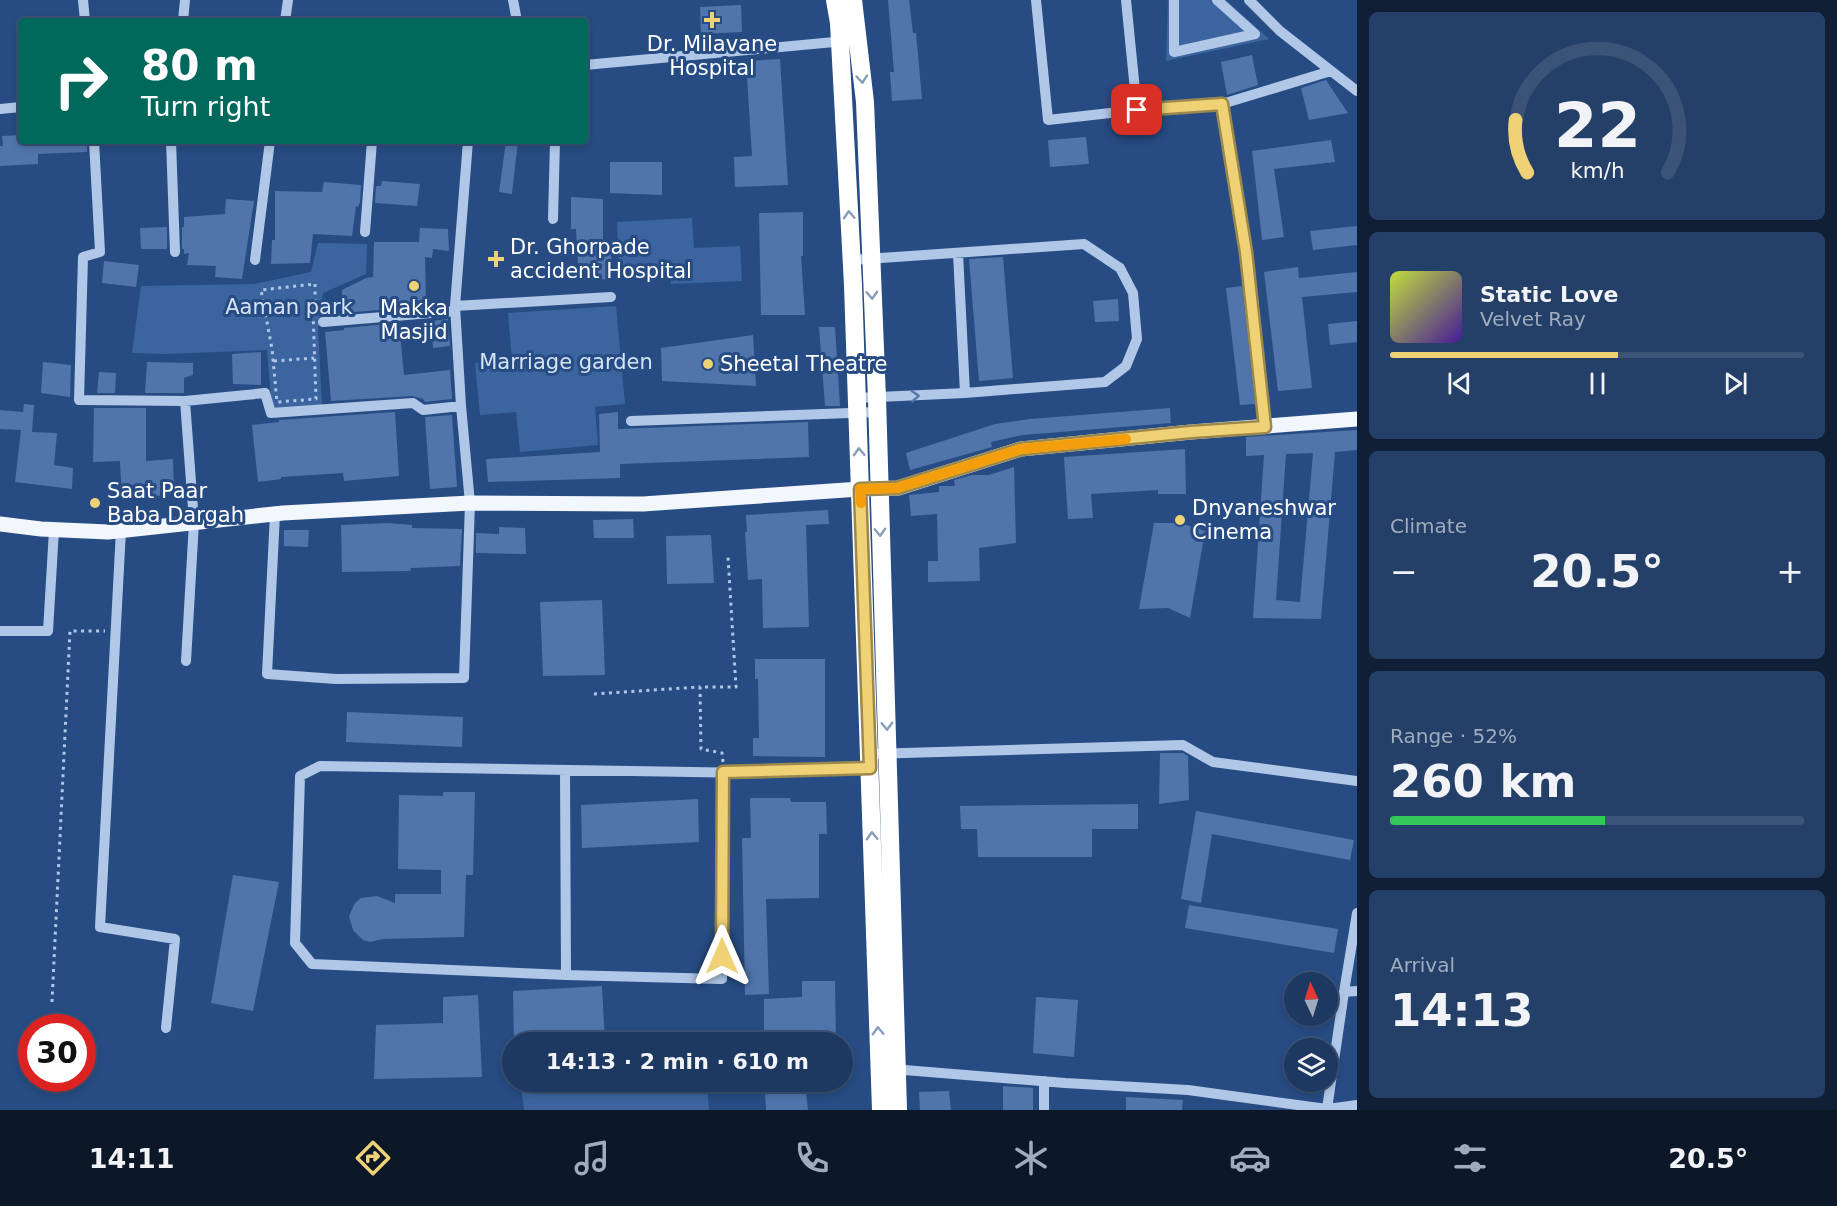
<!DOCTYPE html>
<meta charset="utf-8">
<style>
body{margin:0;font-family:"DejaVu Sans",sans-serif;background:#254068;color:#f1f3f6;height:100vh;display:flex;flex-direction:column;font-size:22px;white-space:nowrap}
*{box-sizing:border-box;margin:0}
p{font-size:20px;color:#a0acbe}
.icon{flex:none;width:33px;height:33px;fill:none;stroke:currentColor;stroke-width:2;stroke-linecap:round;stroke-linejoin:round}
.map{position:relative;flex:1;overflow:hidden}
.details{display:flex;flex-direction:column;gap:12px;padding:12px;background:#101f36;width:480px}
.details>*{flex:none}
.banner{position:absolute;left:18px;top:18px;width:570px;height:126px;border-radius:6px;box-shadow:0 3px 9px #0003,0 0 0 2px #3b5377;background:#00695c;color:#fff;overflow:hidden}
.needle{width:39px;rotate:356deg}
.tools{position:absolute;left:1284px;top:972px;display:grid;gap:12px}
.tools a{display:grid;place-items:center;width:54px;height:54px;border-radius:50%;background:#1d3962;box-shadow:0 3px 9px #0003,0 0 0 2px #3b5377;font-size:30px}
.speed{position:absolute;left:18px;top:1014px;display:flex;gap:12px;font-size:30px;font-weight:700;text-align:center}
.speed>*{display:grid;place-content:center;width:78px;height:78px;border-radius:50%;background:#1d3962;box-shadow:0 3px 9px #0003,0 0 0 2px #3b5377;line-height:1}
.speed .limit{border:9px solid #d22;background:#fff;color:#111}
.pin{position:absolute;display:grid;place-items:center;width:51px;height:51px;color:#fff;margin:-26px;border-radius:12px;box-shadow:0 3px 9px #0006}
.me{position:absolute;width:66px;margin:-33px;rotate:0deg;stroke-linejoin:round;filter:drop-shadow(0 0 4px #0008)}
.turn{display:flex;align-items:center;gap:21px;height:126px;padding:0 24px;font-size:27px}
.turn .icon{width:78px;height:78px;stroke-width:2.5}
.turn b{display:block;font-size:42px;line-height:51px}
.big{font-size:45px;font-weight:800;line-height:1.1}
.details .card{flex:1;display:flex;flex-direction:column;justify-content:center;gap:9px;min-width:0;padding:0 21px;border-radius:9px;background:#254068}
.details .dial{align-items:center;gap:0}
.dial svg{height:156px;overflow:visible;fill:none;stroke:#3b5377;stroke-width:7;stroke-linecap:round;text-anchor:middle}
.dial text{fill:#f1f3f6;stroke:none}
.song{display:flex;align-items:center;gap:18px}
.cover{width:72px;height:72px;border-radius:9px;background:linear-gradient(135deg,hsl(70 70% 55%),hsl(260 70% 35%))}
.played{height:6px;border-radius:3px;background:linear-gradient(90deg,#efd176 55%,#3b5377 55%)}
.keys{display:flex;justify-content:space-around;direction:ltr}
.heat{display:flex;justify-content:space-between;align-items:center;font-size:33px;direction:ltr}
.charge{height:9px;border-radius:4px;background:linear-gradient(90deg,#34c759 52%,#3b5377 0)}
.trip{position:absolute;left:502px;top:1032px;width:351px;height:60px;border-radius:30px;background:#1d3962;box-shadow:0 3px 9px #0003,0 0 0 2px #3b5377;font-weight:800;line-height:60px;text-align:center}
.dock{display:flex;height:96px;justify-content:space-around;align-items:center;background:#0c1727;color:#a0acbe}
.dock .icon{width:42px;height:42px}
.dock .on{color:#efd176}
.dock b{font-size:27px;color:#f1f3f6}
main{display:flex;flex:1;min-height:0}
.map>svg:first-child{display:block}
</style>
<main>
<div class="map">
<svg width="1357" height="1110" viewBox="0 0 1357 1110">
<rect width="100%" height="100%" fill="#274c83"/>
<path fill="#3c659f" d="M 1168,0 L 1226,0 L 1269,39 L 1166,61 Z
M 692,218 L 694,248 L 740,246 L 742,281 L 671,284 L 670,268 L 619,271 L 617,222 Z
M 318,243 L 367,244 L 366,274 L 323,293 L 318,328 L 322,406 L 272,409 L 267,350 L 164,354 L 132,353 L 141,286 L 254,284 L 311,272 Z
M 616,306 L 625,404 L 595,407 L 598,445 L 520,452 L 516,412 L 480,415 L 475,363 L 512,360 L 508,313 Z
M 559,1082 L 707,1082 L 709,1110 L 524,1110 L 521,1085 Z"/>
<path fill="#5075ab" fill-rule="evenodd" d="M 888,0 L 909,0 L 913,33 L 916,33 L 922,99 L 892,101 L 890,72 L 894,72 Z
M 741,5 L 742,32 L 701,34 L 700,7 Z
M 1252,55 L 1258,85 L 1227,95 L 1221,62 Z
M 780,59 L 788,185 L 735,187 L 734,157 L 752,156 L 746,61 Z
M 1326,80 L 1348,113 L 1309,120 L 1301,88 Z
M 21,135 L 21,141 L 87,141 L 87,152 L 38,154 L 38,164 L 0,166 L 0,146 L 3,146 L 2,136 Z
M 1086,137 L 1089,164 L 1050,167 L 1048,140 Z
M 1331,140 L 1335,162 L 1274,169 L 1284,237 L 1262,240 L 1252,151 Z
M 506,141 L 518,141 L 512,194 L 499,192 Z
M 610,162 L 662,162 L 662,195 L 610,193 Z
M 382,181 L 420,184 L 417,206 L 375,203 L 376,186 L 381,186 Z
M 324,182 L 361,185 L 360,202 L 358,207 L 356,206 L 352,236 L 313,234 L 310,263 L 271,264 L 272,240 L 275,240 L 275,191 L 322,192 Z
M 571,197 L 603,199 L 603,246 L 611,246 L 612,279 L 579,280 L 576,229 L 571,229 Z
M 226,199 L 254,201 L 242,279 L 215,277 L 216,266 L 187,265 L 189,253 L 184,254 L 184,249 L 182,249 L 182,227 L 184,227 L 184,217 L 225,214 Z
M 803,212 L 803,256 L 801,256 L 805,315 L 761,315 L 759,213 Z
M 1357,226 L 1357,245 L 1313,250 L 1310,231 Z
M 167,227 L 167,249 L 141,249 L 140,228 Z
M 420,228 L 448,229 L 449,251 L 433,249 L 432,258 L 425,257 L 426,306 L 343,313 L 342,290 L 366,278 L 373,277 L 374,242 L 419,242 Z
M 1003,257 L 1013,378 L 979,381 L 969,259 Z
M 104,261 L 139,265 L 136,287 L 102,283 Z
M 1298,267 L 1299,278 L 1357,272 L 1357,292 L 1302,297 L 1312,388 L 1278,391 L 1264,272 Z
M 1242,286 L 1255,404 L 1240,405 L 1226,288 Z
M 1118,299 L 1119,321 L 1095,322 L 1093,301 Z
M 448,319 L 450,346 L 433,348 L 431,321 Z
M 1357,321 L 1357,342 L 1330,345 L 1328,324 Z
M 399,323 L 404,375 L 450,370 L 452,399 L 425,402 L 423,399 L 412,396 L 331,401 L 325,332 L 344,330 L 344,328 Z
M 819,327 L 835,327 L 840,406 L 825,406 Z
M 753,335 L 756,386 L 662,381 L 661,348 Z
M 261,352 L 261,385 L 233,384 L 232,354 Z
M 43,362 L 71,365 L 70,397 L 41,393 Z
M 147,362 L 193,363 L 193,375 L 184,378 L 184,393 L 145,393 Z
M 99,372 L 116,373 L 115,393 L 97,393 Z
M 24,404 L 34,405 L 32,432 L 57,433 L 54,465 L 73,468 L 72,489 L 15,482 L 21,430 L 0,429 L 0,410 L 23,412 Z
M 94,408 L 146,408 L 146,461 L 173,459 L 174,494 L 122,500 L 120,461 L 93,462 Z
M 1170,408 L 1171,423 L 1023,435 L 991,442 L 992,447 L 910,470 L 906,453 L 995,424 L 1030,419 Z
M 395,412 L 399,476 L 344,481 L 343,473 L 281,477 L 281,479 L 258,482 L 252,425 L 279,422 L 279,420 Z
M 618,412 L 618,429 L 808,422 L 809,457 L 620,464 L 620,478 L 488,482 L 486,459 L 600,452 L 599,414 Z
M 452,415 L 457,487 L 430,489 L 425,417 Z
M 1357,430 L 1357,450 L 1335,452 L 1321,619 L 1253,618 L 1264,455 L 1246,456 L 1246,437 ZM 1313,453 L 1300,602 L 1276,600 L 1286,454 Z
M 1185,449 L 1186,494 L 1158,494 L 1158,490 L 1091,494 L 1093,518 L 1068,519 L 1064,457 Z
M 1014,467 L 1016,543 L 979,548 L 980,581 L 928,582 L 928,561 L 938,561 L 937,514 L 911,516 L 909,495 L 939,492 L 939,486 L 955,486 L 954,480 L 972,475 L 989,475 Z
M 828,510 L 829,524 L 806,525 L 809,627 L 763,628 L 762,579 L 748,580 L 745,532 L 747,532 L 746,515 Z
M 633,519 L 634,538 L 594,538 L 593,520 Z
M 388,523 L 412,525 L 412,528 L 462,529 L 460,566 L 411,568 L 410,571 L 342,572 L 341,525 Z
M 1154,523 L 1180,523 L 1205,531 L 1190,618 L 1168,608 L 1139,609 Z
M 499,527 L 525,528 L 526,554 L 476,553 L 476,533 L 499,534 Z
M 284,530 L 309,530 L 308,547 L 284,546 Z
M 711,535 L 714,583 L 667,584 L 666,536 Z
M 602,600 L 605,675 L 543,676 L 540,602 Z
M 755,659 L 825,659 L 825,757 L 753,756 L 753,738 L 759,738 L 758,679 L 755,679 Z
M 347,712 L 463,717 L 462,747 L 346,742 Z
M 1160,753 L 1183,753 L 1188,756 L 1189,800 L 1159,804 Z
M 443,792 L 475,792 L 473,875 L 466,875 L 464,937 L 383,939 L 370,942 L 363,940 L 353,930 L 349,916 L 355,903 L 361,898 L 377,896 L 395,903 L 395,894 L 441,894 L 441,870 L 398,869 L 399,795 L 443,796 Z
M 750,798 L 790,798 L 791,802 L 826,802 L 827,834 L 819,834 L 819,898 L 766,899 L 769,994 L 745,995 L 742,838 L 751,838 Z
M 698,799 L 699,842 L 582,848 L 581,805 Z
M 1138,804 L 1138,829 L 1092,829 L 1092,857 L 978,857 L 977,829 L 961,829 L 960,806 Z
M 1196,811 L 1354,840 L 1350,860 L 1212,834 L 1201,903 L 1181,899 Z
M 233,875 L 279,882 L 253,1011 L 211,1003 Z
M 1189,905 L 1338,929 L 1334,953 L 1185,928 Z
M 802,981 L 835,981 L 836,1042 L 764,1042 L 764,999 L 802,997 Z
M 602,986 L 605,1042 L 514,1042 L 513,991 Z
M 478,995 L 482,1077 L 374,1079 L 376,1025 L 443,1023 L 443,997 Z
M 1036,997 L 1078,1000 L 1074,1057 L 1033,1053 Z
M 1003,1086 L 1033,1088 L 1033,1110 L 1003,1110 Z
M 949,1091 L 951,1110 L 920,1110 L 919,1092 Z
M 806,1092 L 808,1110 L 766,1110 L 765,1094 Z
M 1126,1097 L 1183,1100 L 1182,1110 L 1126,1110 Z"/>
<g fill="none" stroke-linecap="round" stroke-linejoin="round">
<path stroke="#b0c7e7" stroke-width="3" stroke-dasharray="3 4.5" stroke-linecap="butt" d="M 315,284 L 315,303 L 313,311 L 316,399 L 277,402 L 272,349 L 261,290 Z
M 274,361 L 314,358
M 594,694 L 700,687
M 723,762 L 722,753 L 701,749 L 700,687 L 736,687 L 728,557
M 52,1002 L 70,631 L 105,631"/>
<path stroke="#b0c7e7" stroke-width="10" d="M 83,0 L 85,21
M 513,0 L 517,21
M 1036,0 L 1048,120 L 1137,110 L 1222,104 L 1331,71
M 1126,0 L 1137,110
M 1174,0 L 1174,52 L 1255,34 L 1217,0
M 1249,0 L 1280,31 L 1357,91
M 183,21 L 185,0
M 285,21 L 288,0
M 585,65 L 845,41
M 1222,104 L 1246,252 L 1265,427
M 0,109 L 21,107
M 94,141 L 100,252 L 83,257 L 79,400 L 185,401 L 265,393 L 271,413 L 413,403 L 423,410 L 461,406
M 171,141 L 175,252
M 553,219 L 555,141
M 365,232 L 372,141
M 958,253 L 965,393
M 255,260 L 270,141
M 852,260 L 1084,244 L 1120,268 L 1133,293 L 1137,339 L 1126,366 L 1105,382 L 965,393 L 857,398
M 455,306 L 611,297
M 323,322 L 455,311
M 185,401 L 194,522 L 186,661
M 631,421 L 877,412
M 275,514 L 267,674 L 336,679 L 464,678 L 470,503 L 461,406 L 455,306 L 468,141
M 121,530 L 100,927 L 175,939 L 166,1028
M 0,631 L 48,631 L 54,530
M 869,754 L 1183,745 L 1213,762 L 1357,781
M 565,770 L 566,975 L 722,979 L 723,773
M 566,975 L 312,964 L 295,943 L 300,776 L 320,766 L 752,773 L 870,768
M 1357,991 L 1344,992 L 1327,1109 L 1357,1105
M 1344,992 L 1357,913
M 892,1069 L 1065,1083 L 1188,1090 L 1327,1109
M 1044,1110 L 1044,1081"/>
<path stroke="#f2f6fd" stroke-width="15" d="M 0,524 L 41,529 L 108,532 L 283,513 L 470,503 L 643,504 L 860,489 L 898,488 L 1021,449 L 1191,432 L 1357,419"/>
<path stroke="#fff" stroke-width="18" d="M 835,0 L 839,23 L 853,285 L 881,1110
M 853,0 L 865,102 L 877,398 L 898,1110"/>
</g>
<defs><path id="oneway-chevron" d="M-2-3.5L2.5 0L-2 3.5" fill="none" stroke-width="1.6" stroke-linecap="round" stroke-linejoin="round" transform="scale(1.5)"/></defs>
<g stroke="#889dbb">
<use href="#oneway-chevron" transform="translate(862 79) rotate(85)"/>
<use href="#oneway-chevron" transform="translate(849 215) rotate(-93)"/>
<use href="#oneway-chevron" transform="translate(872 295) rotate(88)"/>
<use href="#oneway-chevron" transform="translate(859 452) rotate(-92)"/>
<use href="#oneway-chevron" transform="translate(880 532) rotate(88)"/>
<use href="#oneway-chevron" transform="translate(887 726) rotate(88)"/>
<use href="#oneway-chevron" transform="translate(872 836) rotate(-92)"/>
<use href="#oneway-chevron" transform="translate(878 1031) rotate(-92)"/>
</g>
<use stroke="#5777a6" href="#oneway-chevron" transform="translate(915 396) rotate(-3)"/>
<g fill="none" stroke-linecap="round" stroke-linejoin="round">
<defs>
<path id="route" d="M 722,956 L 723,772 L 870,768 L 860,489 L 897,488 L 1021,449 L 1191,432 L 1265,427 L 1246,252 L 1222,104 L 1137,110"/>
</defs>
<use href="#route" stroke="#9b884d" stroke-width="15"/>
<use href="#route" stroke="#efd176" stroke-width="10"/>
<path stroke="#f59e0b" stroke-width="10" d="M 861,503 L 860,489 L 897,488 L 1021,449 L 1126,439"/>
</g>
<g fill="#efd176" stroke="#274c83" stroke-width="2">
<path d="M709 11h6v6h6v6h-6v6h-6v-6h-6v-6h6z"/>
<path d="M493 250h6v6h6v6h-6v6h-6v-6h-6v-6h6z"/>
<circle cx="414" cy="286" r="6"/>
<circle cx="708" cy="364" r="6"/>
<circle cx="95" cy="503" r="6"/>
<circle cx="1180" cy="520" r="6"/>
</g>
<g text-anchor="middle" stroke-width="6" stroke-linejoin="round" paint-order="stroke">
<g font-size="21" fill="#fff" stroke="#274c83" text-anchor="start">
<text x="712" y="51" text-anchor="middle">Dr. Milavane<tspan x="712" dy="24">Hospital</tspan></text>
<text x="510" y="254">Dr. Ghorpade<tspan x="510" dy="24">accident Hospital</tspan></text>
<text x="414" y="315" text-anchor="middle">Makka<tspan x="414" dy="24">Masjid</tspan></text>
<text x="720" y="371">Sheetal Theatre</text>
<text x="107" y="498">Saat Paar<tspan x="107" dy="24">Baba Dargah</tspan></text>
<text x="1192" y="515">Dnyaneshwar<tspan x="1192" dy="24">Cinema</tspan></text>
</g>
<g font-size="21" fill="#d4e2f5" stroke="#274c83">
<text x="289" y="314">Aaman park</text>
<text x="566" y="369">Marriage garden</text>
</g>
</g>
</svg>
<div class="tools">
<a><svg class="needle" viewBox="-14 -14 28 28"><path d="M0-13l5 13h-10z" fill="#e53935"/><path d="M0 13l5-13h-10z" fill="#a0acbe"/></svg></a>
<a><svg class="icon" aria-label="layers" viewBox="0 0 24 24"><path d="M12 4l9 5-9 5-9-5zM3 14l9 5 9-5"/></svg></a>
</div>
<div class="speed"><div class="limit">30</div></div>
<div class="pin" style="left:1137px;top:110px;background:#d93025"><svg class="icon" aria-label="arrive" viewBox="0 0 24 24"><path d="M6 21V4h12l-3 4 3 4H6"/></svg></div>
<svg class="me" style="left:722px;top:956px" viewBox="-20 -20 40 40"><path d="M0-17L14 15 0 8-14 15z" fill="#efd176" stroke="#fff" stroke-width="4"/></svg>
<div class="trip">14:13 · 2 min · 610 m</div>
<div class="banner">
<div class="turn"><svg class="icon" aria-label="right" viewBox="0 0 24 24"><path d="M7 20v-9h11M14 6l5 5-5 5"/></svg><div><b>80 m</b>Turn right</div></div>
</div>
</div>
<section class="details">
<div class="card dial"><svg viewBox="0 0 100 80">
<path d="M14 69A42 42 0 1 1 86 69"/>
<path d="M14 69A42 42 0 0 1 8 42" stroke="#efd176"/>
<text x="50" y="56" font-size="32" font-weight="700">22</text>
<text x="50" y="72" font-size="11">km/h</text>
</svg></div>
<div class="card">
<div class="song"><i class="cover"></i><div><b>Static Love</b><p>Velvet Ray</p></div></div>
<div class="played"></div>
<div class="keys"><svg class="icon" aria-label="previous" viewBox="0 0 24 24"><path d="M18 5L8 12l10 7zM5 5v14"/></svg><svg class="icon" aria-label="pause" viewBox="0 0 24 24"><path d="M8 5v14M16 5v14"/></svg><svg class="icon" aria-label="next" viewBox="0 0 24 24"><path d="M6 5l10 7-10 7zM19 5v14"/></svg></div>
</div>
<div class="card"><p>Climate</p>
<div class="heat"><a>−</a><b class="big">20.5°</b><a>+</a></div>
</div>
<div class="card"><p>Range · 52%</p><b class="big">260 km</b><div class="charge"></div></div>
<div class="card"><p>Arrival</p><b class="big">14:13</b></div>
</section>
</main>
<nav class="dock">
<b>14:11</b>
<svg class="icon on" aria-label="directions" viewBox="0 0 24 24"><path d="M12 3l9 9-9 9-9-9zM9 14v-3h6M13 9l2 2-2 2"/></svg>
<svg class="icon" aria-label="music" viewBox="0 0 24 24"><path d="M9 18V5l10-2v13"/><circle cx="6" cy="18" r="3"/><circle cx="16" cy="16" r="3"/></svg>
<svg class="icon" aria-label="phone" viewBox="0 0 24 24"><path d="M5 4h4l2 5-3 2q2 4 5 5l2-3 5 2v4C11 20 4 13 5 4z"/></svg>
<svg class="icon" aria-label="climate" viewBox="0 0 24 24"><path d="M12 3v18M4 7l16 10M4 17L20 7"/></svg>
<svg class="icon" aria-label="car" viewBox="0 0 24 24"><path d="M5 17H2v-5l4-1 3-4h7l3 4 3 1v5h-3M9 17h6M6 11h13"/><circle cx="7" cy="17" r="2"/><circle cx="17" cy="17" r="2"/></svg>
<svg class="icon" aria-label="filters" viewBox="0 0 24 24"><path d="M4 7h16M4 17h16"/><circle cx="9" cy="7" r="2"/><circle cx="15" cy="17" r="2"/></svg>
<b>20.5°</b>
</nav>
